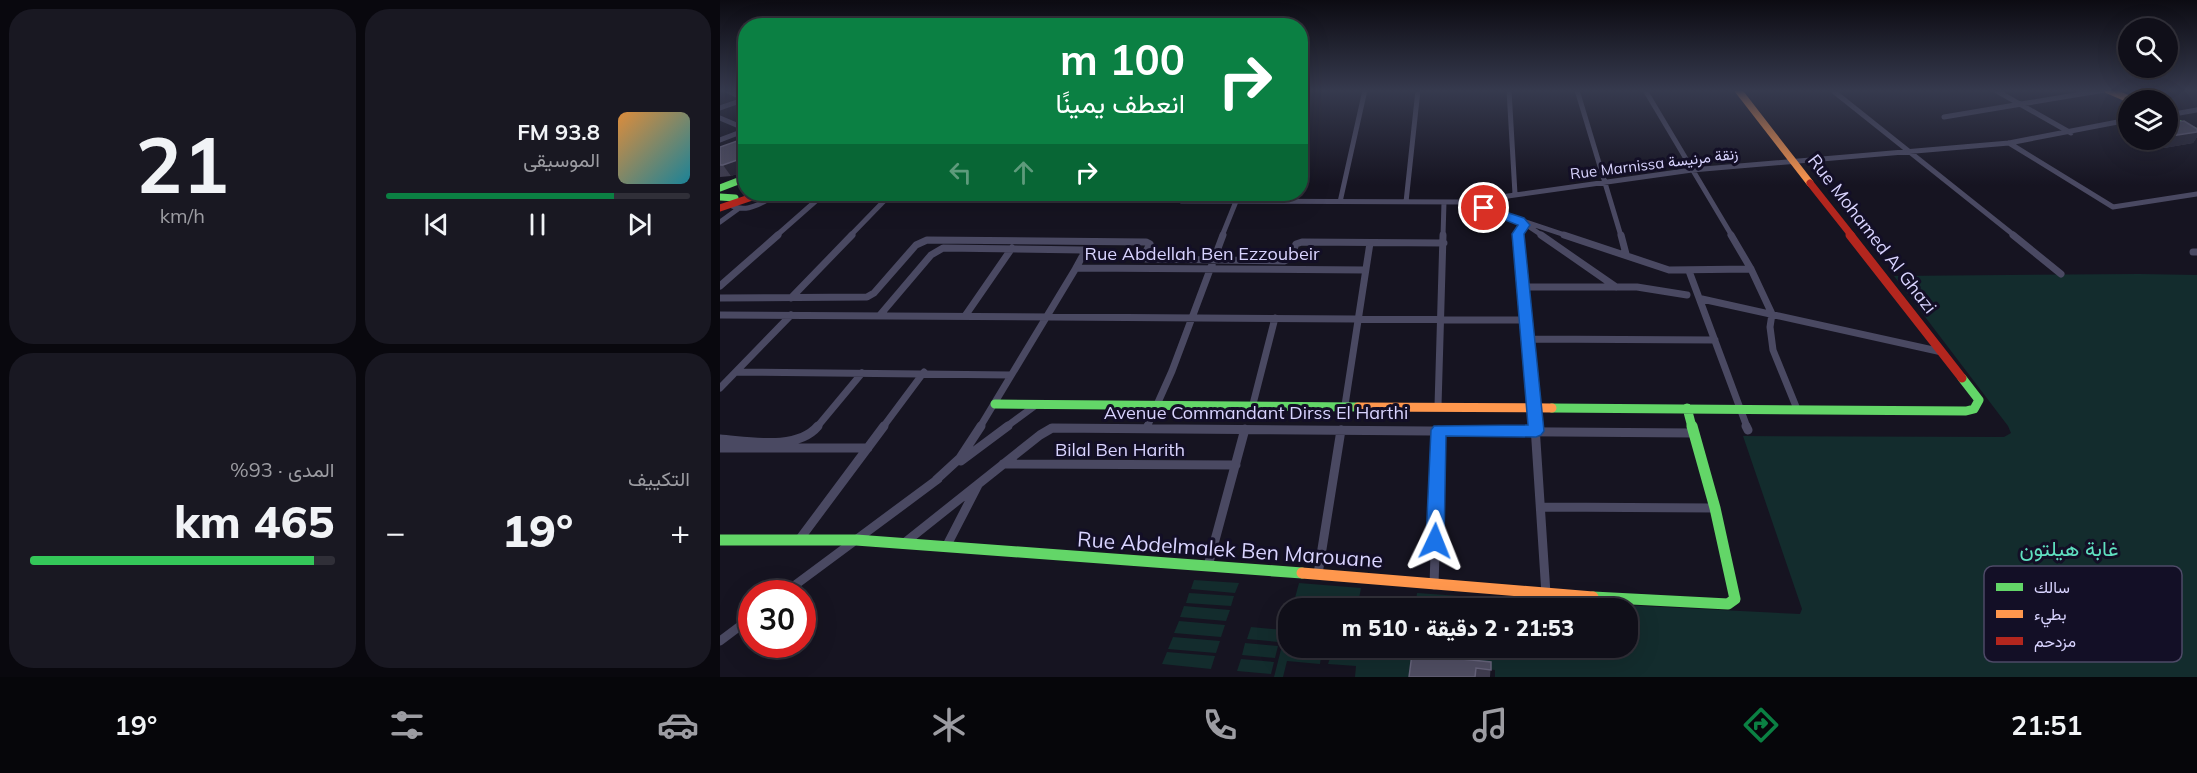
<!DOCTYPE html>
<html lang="ar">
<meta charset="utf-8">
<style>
body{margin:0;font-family:Mulish,Vazirmatn,sans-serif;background:#191822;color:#f1f3f6;direction:rtl;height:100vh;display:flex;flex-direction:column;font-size:22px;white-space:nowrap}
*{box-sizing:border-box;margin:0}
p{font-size:20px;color:#9c9ca2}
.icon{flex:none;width:33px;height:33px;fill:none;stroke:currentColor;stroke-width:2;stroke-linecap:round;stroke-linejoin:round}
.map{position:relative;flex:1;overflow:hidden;direction:ltr}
.side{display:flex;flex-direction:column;gap:9px;padding:9px;background:#09080e;width:720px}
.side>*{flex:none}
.hud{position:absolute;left:18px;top:18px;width:570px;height:183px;border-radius:24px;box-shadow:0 6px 24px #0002,0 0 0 2px #302f38;direction:rtl;background:#0b8043;color:#fff;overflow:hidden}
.buttons{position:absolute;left:1398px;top:18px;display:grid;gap:12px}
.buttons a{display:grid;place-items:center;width:60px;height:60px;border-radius:50%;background:#100f19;box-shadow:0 6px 24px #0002,0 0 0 2px #302f38;font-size:30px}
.speed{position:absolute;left:18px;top:580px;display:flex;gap:12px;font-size:30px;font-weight:700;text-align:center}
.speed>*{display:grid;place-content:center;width:78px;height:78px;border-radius:50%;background:#100f19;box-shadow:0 6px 24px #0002,0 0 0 2px #302f38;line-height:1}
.speed .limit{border:9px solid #d22;background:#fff;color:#111}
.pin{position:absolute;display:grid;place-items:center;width:51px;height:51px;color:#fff;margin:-26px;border:3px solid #fff;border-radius:50%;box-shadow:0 2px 6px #0007}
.me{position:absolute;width:66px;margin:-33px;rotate:2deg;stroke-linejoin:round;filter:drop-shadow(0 0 4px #0008)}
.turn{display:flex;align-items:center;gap:21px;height:126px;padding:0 24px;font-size:27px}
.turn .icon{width:78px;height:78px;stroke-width:2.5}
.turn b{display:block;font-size:42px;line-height:51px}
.lanes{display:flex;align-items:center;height:57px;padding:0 24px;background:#0003;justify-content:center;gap:30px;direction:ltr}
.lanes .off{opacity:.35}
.big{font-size:45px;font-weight:800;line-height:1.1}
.side .tile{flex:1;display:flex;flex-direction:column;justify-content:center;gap:9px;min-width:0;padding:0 21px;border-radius:24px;background:#191822}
.side .dial{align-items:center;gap:0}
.dial b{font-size:78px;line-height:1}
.song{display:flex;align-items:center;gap:18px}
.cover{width:72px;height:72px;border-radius:9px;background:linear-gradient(135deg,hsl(30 70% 55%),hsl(190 70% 35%))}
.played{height:6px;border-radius:3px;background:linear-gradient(90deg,#0b8043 75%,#302f38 75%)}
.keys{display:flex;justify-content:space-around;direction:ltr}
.heat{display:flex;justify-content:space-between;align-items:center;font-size:33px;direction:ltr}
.charge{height:9px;border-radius:4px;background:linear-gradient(90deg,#34c759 93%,#302f38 0)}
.side .tiles{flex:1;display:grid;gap:9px;grid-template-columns:repeat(2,1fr)}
.trip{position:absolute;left:558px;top:598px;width:360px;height:60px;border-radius:24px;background:#100f19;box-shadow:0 6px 24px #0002,0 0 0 2px #302f38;font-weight:800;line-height:60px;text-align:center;direction:rtl}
.dock{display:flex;height:96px;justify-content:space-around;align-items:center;background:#06060a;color:#9c9ca2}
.dock .icon{width:42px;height:42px}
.dock .on{color:#0b8043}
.dock b{font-size:27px;color:#f1f3f6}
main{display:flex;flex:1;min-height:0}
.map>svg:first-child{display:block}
</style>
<main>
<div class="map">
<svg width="1477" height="677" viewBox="0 0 1477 677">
<rect width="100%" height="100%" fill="#161421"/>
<path fill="#132c2d" d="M 1419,274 L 1477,275 L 1477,677 L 775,677 L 775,670 L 692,662 L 689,677 L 635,677 L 636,666 L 608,664 L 610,658 L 628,659 L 630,648 L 908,648 L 908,609 L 761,609 L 762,598 L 1080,614 L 1082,609 L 1023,436 L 1284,437 L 1291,433 L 1288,426 L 1174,276 Z
M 474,580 L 519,583 L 515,593 L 471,589 Z
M 579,583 L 641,588 L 637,609 L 572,609 Z
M 469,593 L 514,596 L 511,606 L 466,603 Z
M 697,593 L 754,597 L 754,609 L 695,609 Z
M 464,606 L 510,610 L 506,621 L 460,617 Z
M 459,621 L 505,625 L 501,637 L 454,633 Z
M 568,622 L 568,648 L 586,648 L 585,656 L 601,657 L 600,664 L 567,661 L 563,677 L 554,677 Z
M 531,627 L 563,630 L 559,642 L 527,639 Z
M 453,637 L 500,641 L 496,653 L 448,649 Z
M 525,643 L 558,646 L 555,658 L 522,655 Z
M 447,652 L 495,656 L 491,669 L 442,664 Z
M 521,659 L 554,662 L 551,674 L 517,671 Z"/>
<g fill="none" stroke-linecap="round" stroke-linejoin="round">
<path stroke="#4a4962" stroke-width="5" d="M 6,90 L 23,98 L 18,102 L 26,105
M 23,90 L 26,91
M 789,90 L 795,194
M 857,90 L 901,236
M 925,90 L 1012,236
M 1112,90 L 1295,236
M 1275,90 L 1351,133
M 0,108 L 20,101
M 1448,115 L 1477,110
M 1224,117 L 1385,90
M 0,118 L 26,129
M 0,140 L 26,130
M 1289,143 L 1393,207 L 1477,194
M 47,200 L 158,198 L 164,201 L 130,236
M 461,201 L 745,202 L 972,170 L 1289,143 L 1408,120
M 620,202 L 645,90
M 686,202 L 698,90
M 748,203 L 848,236
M 10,205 C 23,212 35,207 47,200 L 49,194
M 0,222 L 18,209
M 802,222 L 823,236
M 56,236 L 98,199
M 502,236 L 519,194
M 723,236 L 724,202
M 798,236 L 804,225"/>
<path stroke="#4a4962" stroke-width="7" d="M 798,235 L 815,427
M 821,235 L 896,287
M 844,235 L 949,270 L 1031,269
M 901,235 L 906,254
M 1011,235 L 1031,269 L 1052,314 L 1050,327 L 1053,350 L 1077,409
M 1293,235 L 1341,274
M 1473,252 L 1477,252
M 356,268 L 645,270
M 969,271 L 1027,427
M 0,286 L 58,235
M 804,287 L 917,287 L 967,295
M 0,298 L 147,297 L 154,293 L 196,245 L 207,240 L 426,242 L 430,244 L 423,257 L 426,259 L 564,261 L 570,258 L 576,244 L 582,242 L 724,243
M 71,298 L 132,235
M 982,299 L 1222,352
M 0,315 L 806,320
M 160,315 L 211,255 L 223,248 L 363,250 L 363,255 L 356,268 L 260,427
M 245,316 L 292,248
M 808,339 L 995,340
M 16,372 L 291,375
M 0,388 L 71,315
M 533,404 L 555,318
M 625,405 L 650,243
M 718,406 L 723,235
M 97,427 L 142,373
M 163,427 L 204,372
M 286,427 L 316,405
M 427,427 L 452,371 L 503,235"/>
<path stroke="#4a4962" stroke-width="9" d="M 815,426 L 826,594
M 1026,426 L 1028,430
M 427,428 L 428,426
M 0,439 C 29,441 77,451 98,426
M 0,448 L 148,448
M 241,461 L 288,426
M 283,464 L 516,465
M 216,480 L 240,458 L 261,426
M 822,507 L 995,508
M 79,540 L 164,426
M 183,544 L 320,435 L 332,428 L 974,433
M 226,547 L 258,485
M 488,566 L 525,429
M 598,574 L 621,430
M 714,585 L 719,430
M 63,594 L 218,479
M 0,641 L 32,617"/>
<path stroke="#63d668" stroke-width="7" d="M 1448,118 L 1477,132
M 0,188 L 26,178
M 0,197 L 15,198"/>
<path stroke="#63d668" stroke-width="9" d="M 275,404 L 638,407
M 832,408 L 1246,411 L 1254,409 L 1259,400 L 1242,378
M 967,408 L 972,427"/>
<path stroke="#63d668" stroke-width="11" d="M 0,540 L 136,540 L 582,573
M 873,597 L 1008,604 L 1015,599 L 995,508 L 972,426"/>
<path stroke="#ff974d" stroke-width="7" d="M 1018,90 L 1090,183
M 1388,90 L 1411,100"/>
<path stroke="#ff974d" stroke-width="9" d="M 638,407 L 832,408"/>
<path stroke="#ff974d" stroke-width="11" d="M 582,573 L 873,597"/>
<path stroke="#b3261e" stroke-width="7" d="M 1090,183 L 1132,236
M 0,208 L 41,194"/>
<path stroke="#b3261e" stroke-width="9" d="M 1130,235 L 1242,378"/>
</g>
<path fill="#403d50" d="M 1448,123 L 1477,132 L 1477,137 L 1473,143 L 1444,148 L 1427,140 L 1448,140 Z
M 26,145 L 26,171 L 11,176 L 0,177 L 0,147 Z
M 771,662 L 770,677 L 689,677 Z"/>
<path fill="#282635" d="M 1477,132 L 1477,137 L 1473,143 L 1444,148 L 1451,136 Z
M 26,157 L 26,171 L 11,176 L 3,165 Z"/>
<path fill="#504e63" stroke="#66637b" stroke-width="1.5" d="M 1464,121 L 1477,129 L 1477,132 L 1451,136 L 1448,135 L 1448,123 Z
M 17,141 L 26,145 L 26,157 L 3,165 L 0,165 L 0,147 Z
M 692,654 L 771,662 L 771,670 L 756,668 L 755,677 L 689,677 Z"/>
<linearGradient id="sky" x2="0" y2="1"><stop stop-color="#0c0b12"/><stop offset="0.49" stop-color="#363a4e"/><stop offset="1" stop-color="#363a4e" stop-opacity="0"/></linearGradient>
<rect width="1477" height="185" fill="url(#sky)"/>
<path fill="#1a73e8" stroke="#114b97" stroke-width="1.5" d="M 764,205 L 804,218 L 810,225 L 804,234 L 824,431 L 821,435 L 816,437 L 726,436 L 724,541 L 721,546 L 715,548 L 709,546 L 706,541 L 711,430 L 714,426 L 808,425 L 792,234 L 798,225 L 760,210 L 760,206 Z"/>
<g text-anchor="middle" stroke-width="6" stroke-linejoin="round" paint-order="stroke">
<g font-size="15" fill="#d9d4ff" stroke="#130f26">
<text transform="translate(934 164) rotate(-7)" y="5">Rue Marnissa زنقة مرنيسة</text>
</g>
<g font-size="18" fill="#d9d4ff" stroke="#130f26">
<text transform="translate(1152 234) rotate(52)" y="6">Rue Mohamed Al Ghazi</text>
<text x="482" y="260">Rue Abdellah Ben Ezzoubeir</text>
<text x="536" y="419">Avenue Commandant Dirss El Harthi</text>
<text x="400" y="456">Bilal Ben Harith</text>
</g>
<g font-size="21" fill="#5fe0c0" stroke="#130f26">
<text x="1349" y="556">غابة هيلتون</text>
</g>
<g font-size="21" fill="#d9d4ff" stroke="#130f26">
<text transform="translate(510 550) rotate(4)" y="7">Rue Abdelmalek Ben Marouane</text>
</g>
</g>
<rect x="1264" y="566" width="198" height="96" rx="9" fill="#130f26" stroke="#4e4a67" stroke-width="1.5"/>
<rect x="1276" y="583" width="27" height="8" fill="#63d668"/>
<rect x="1276" y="610" width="27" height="8" fill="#ff974d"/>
<rect x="1276" y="637" width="27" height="8" fill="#b3261e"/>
<g font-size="16" fill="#d9d4ff">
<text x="1314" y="593">سالك</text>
<text x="1314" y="620">بطيء</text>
<text x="1314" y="647">مزدحم</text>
</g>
</svg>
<div class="buttons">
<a><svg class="icon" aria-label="search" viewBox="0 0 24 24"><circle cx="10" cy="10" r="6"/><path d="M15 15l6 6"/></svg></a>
<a><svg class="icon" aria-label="layers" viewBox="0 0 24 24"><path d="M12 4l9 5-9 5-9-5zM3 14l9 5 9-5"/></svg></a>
</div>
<div class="speed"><div class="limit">30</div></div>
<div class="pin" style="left:764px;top:208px;background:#d93025"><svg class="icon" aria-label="arrive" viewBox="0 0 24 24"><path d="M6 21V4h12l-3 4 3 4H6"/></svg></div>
<svg class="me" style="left:715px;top:541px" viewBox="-20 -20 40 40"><path d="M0-17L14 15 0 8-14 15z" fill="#1a73e8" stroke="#fff" stroke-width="4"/></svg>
<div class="trip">21:53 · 2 دقيقة · 510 m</div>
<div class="hud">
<div class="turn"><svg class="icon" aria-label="right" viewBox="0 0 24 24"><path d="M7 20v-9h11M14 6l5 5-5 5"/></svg><div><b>100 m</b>انعطف يمينًا</div></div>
<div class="lanes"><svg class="icon off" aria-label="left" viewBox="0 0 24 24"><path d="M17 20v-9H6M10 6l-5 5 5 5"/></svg><svg class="icon off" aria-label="ahead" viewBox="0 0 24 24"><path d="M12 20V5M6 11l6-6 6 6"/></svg><svg class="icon" aria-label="right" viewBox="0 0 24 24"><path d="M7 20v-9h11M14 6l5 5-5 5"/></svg></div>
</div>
</div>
<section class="side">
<div class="tiles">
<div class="tile">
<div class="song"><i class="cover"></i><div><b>93.8 FM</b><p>الموسيقى</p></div></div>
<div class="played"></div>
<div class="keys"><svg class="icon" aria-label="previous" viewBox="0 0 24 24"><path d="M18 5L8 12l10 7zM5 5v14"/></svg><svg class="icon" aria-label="pause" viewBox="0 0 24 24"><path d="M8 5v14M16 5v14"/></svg><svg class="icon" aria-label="next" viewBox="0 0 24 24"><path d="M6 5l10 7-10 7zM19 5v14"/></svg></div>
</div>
<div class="tile dial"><b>21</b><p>km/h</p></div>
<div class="tile"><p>التكييف</p>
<div class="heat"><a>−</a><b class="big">19°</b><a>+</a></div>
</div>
<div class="tile"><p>المدى · 93%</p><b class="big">465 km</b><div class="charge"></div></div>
</div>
</section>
</main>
<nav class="dock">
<b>21:51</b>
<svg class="icon on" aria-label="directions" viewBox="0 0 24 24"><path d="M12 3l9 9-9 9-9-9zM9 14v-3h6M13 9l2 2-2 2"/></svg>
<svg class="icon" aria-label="music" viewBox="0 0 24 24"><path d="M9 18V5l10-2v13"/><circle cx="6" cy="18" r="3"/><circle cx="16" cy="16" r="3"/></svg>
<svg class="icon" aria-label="phone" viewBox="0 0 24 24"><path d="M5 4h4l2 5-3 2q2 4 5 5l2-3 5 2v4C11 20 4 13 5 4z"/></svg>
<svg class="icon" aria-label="climate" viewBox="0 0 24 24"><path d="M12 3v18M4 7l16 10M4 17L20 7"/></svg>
<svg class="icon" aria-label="car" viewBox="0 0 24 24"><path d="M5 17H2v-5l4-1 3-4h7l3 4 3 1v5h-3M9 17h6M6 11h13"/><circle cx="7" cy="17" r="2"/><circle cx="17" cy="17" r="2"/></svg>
<svg class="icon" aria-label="filters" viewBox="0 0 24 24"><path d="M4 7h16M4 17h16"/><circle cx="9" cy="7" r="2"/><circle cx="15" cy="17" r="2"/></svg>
<b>19°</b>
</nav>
